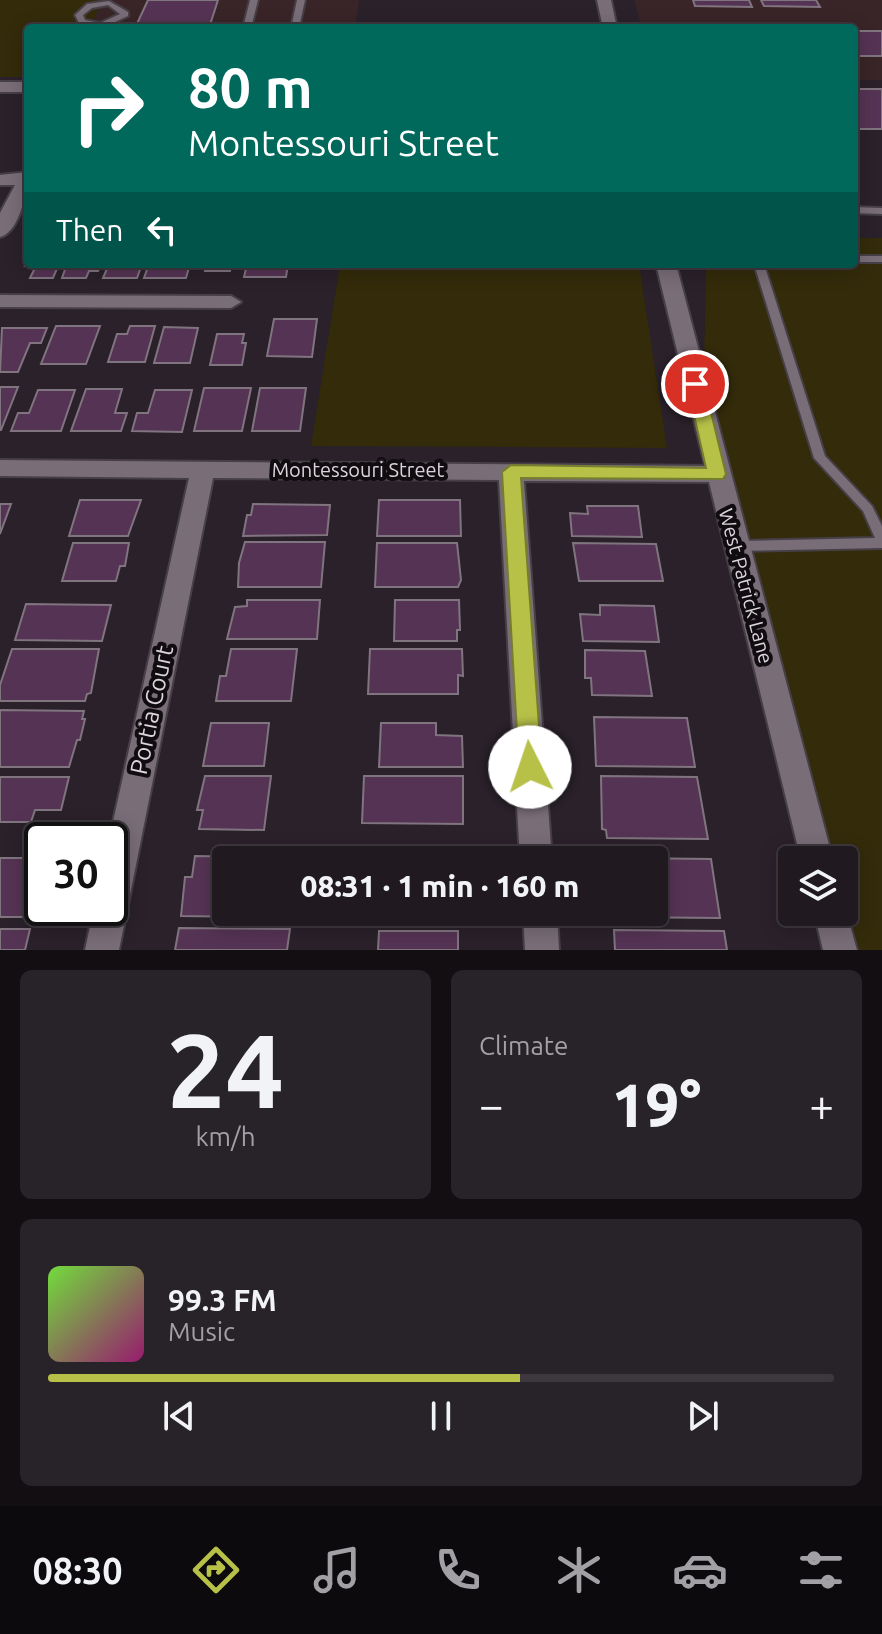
<!DOCTYPE html>
<meta charset="utf-8">
<style>
body{margin:0;font-family:Ubuntu,sans-serif;background:#282229;color:#f1f3f6;height:100vh;display:flex;flex-direction:column;font-size:30px;white-space:nowrap}
*{box-sizing:border-box;margin:0}
p{font-size:26px;color:#a2a0a5}
.icon{flex:none;width:44px;height:44px;fill:none;stroke:currentColor;stroke-width:2;stroke-linecap:round;stroke-linejoin:round}
.map{position:relative;height:950px;overflow:hidden}
.side{display:flex;flex-direction:column;gap:20px;padding:20px;background:#120e12;flex:1}
.side>*{flex:none}
.hud{position:absolute;left:24px;top:24px;width:834px;height:244px;border-radius:8px;box-shadow:0 4px 20px #0003,0 0 0 2px #3d383e;background:#00695c;color:#fff;overflow:hidden}
.fabs{position:absolute;left:778px;top:846px;display:grid;gap:16px}
.fabs a{display:grid;place-items:center;width:80px;height:80px;border-radius:8px;background:#201920;box-shadow:0 4px 20px #0003,0 0 0 2px #3d383e;font-size:40px}
.speed{position:absolute;left:24px;top:822px;display:flex;gap:16px;font-size:40px;font-weight:700;text-align:center}
.speed>*{display:grid;place-content:center;width:104px;height:104px;border-radius:50%;background:#201920;box-shadow:0 4px 20px #0003,0 0 0 2px #3d383e;line-height:1}
.speed .limit{border:4px solid #111;border-radius:12px;background:#fff;color:#111}
.pin{position:absolute;display:grid;place-items:center;width:68px;height:68px;color:#fff;margin:-34px;border:4px solid #fff;border-radius:50%;box-shadow:0 2px 8px #0007}
.me{position:absolute;width:88px;margin:-44px;rotate:356deg;stroke-linejoin:round;filter:drop-shadow(0 0 6px #0008)}
.turn{display:flex;align-items:center;gap:28px;height:168px;padding:0 32px;font-size:36px}
.turn .icon{width:104px;height:104px;stroke-width:2.5}
.turn b{display:block;font-size:56px;line-height:68px}
.then{display:flex;align-items:center;height:76px;padding:0 32px;background:#0003;gap:16px;font-size:30px}
.big{font-size:60px;font-weight:800;line-height:1.1}
.side .widget{flex:1;display:flex;flex-direction:column;justify-content:center;gap:12px;min-width:0;padding:0 28px;border-radius:12px;background:#282229}
.side .dial{align-items:center;gap:0}
.dial b{font-size:104px;line-height:1}
.song{display:flex;align-items:center;gap:24px}
.cover{width:96px;height:96px;border-radius:12px;background:linear-gradient(135deg,hsl(100 70% 55%),hsl(320 70% 35%))}
.played{height:8px;border-radius:4px;background:linear-gradient(90deg,#b7c148 60%,#3d383e 60%)}
.keys{display:flex;justify-content:space-around;direction:ltr}
.heat{display:flex;justify-content:space-between;align-items:center;font-size:44px;direction:ltr}
.side .tiles{flex:1;display:grid;gap:20px;grid-template-columns:1fr 1fr}
.widget:last-child{grid-column:span 2}
.trip{position:absolute;left:212px;top:846px;width:456px;height:80px;border-radius:8px;background:#201920;box-shadow:0 4px 20px #0003,0 0 0 2px #3d383e;font-weight:800;line-height:80px;text-align:center}
.dock{display:flex;height:128px;justify-content:space-around;align-items:center;background:#0d0a0d;color:#a2a0a5}
.dock .icon{width:56px;height:56px}
.dock .on{color:#b7c148}
.dock b{font-size:36px;color:#f1f3f6}
.map>svg:first-child{display:block}
</style>
<div class="map">
<svg width="882" height="950" viewBox="0 0 882 950">
<rect width="100%" height="100%" fill="#2a212a"/>
<path fill="#392527" d="M 103,0 L 359,0 L 355,28 L 89,28 Z
M 634,0 L 882,0 L 882,80 L 854,80 L 854,28 L 642,28 Z"/>
<path fill="#332b0a" d="M 0,0 L 103,0 L 89,28 L 28,28 L 28,77 L 0,77 Z
M 854,238 L 882,238 L 882,950 L 853,950 L 844,912 L 844,860 L 830,860 L 704,367 L 706,264 L 854,264 Z
M 340,264 L 639,264 L 667,448 L 311,446 Z"/>
<path fill="#553354" stroke="#80747f" stroke-width="2" d="M 148,0 L 218,0 L 209,28 L 135,28 Z
M 693,0 L 749,0 L 752,7 L 695,6 Z
M 761,0 L 816,0 L 820,7 L 764,6 Z
M 854,31 L 882,31 L 882,56 L 854,56 Z
M 854,89 L 882,89 L 882,129 L 854,129 Z
M 28,260 L 28,264 L 59,264 L 53,278 L 30,278 L 36,266 L 25,266 Z
M 67,264 L 101,264 L 98,271 L 89,271 L 86,278 L 62,278 Z
M 109,264 L 142,264 L 137,278 L 103,278 Z
M 149,264 L 190,264 L 186,278 L 144,278 Z
M 207,264 L 231,264 L 230,271 L 205,271 Z
M 247,264 L 288,264 L 286,277 L 244,277 Z
M 274,319 L 317,319 L 312,357 L 267,356 Z
M 56,326 L 100,326 L 86,364 L 41,364 Z
M 130,326 L 155,326 L 145,362 L 108,362 L 117,334 L 127,334 Z
M 164,327 L 198,328 L 190,363 L 154,363 Z
M 2,328 L 47,328 L 41,343 L 30,343 L 18,372 L 0,372 Z
M 217,334 L 244,334 L 242,343 L 246,343 L 242,365 L 210,365 Z
M 0,387 L 18,387 L 1,430 L 0,430 Z
M 204,388 L 251,388 L 242,431 L 194,431 Z
M 260,388 L 306,388 L 300,431 L 252,431 Z
M 86,389 L 122,389 L 115,413 L 127,413 L 121,431 L 71,431 Z
M 38,390 L 75,390 L 61,431 L 11,431 L 18,413 L 29,413 Z
M 155,390 L 192,390 L 182,432 L 132,431 L 137,413 L 148,413 Z
M 80,500 L 141,500 L 128,536 L 69,536 Z
M 379,500 L 460,500 L 461,536 L 377,536 Z
M 0,504 L 11,504 L 0,534 Z
M 253,504 L 330,505 L 327,535 L 243,536 L 247,515 L 251,515 Z
M 587,506 L 638,506 L 642,537 L 572,536 L 570,513 L 588,514 Z
M 245,542 L 325,542 L 321,587 L 238,587 L 239,563 Z
M 73,543 L 129,543 L 125,566 L 120,566 L 116,581 L 62,581 Z
M 377,543 L 457,543 L 461,580 L 458,587 L 375,587 Z
M 573,543 L 656,544 L 663,581 L 579,581 Z
M 247,600 L 320,600 L 317,639 L 227,639 L 235,607 L 247,606 Z
M 395,600 L 459,600 L 460,630 L 457,630 L 457,641 L 394,641 Z
M 26,604 L 111,605 L 102,641 L 15,640 Z
M 600,605 L 654,606 L 659,642 L 583,641 L 580,614 L 600,615 Z
M 12,649 L 99,649 L 91,693 L 87,694 L 85,701 L 0,701 L 0,685 Z
M 231,649 L 297,649 L 291,701 L 216,701 L 220,676 L 226,676 Z
M 370,649 L 462,649 L 463,676 L 458,675 L 458,694 L 368,694 Z
M 585,650 L 645,651 L 652,696 L 592,695 L 591,678 L 585,678 Z
M 0,710 L 84,711 L 82,719 L 85,719 L 80,740 L 77,740 L 69,767 L 0,767 Z
M 594,717 L 687,718 L 695,767 L 596,766 Z
M 211,723 L 269,723 L 264,766 L 203,766 Z
M 381,723 L 436,723 L 436,735 L 462,736 L 463,767 L 379,767 Z
M 205,776 L 271,776 L 264,830 L 199,829 L 203,810 L 197,810 Z
M 364,776 L 463,776 L 463,824 L 362,823 Z
M 601,776 L 697,777 L 708,839 L 607,838 L 606,830 L 602,829 Z
M 0,777 L 69,777 L 61,810 L 35,810 L 31,822 L 0,822 Z
M 195,856 L 261,857 L 261,860 L 226,860 L 226,912 L 254,912 L 254,917 L 181,916 L 185,877 L 192,877 Z
M 0,858 L 42,858 L 39,881 L 42,881 L 42,896 L 41,900 L 37,900 L 33,917 L 0,917 Z
M 394,858 L 460,858 L 460,860 L 394,860 Z
M 624,858 L 711,859 L 720,918 L 612,917 L 612,912 L 654,912 L 654,860 Z
M 392,912 L 464,912 L 464,918 L 392,917 Z
M 179,928 L 290,929 L 287,950 L 175,950 Z
M 0,929 L 30,929 L 25,950 L 0,950 Z
M 614,930 L 724,931 L 727,950 L 615,950 Z
M 379,931 L 458,931 L 458,950 L 378,950 Z"/>
<g fill="none" stroke-linecap="round" stroke-linejoin="round">
<defs>
<path id="lane" d="M 250,0 L 258,0 L 251,28 L 243,28 Z
M 297,0 L 305,0 L 299,28 L 291,28 Z
M 109,1 L 128,12 L 128,16 L 102,28 L 92,28 L 94,26 L 79,23 L 75,15 L 87,4 ZM 108,5 L 120,14 L 100,23 L 85,20 L 83,15 L 92,8 Z
M 854,207 L 882,208 L 882,214 L 854,213 Z
M 854,256 L 882,256 L 882,262 L 854,262 Z
M 754,264 L 764,264 L 825,456 L 872,506 L 882,526 L 882,548 L 737,551 L 732,549 L 731,546 L 732,543 L 737,541 L 875,538 L 863,511 L 814,458 Z"/>
<path id="street" d="M 0,82 L 28,82 L 28,92 L 0,92 Z
M 28,172 C 28,189 20,232 0,237 L 0,213 L 15,185 L 0,185 L 0,175 Z
M 0,295 L 231,296 L 241,302 L 231,308 L 0,307 Z
M 0,460 L 717,466 L 725,468 L 729,474 L 725,480 L 717,482 L 524,481 L 552,860 L 520,860 L 499,480 L 213,478 L 119,950 L 85,950 L 94,908 L 110,908 L 109,840 L 189,478 L 0,476 Z
M 523,912 L 557,912 L 559,950 L 525,950 Z"/>
<path id="secondary" d="M 597,0 L 611,0 L 617,28 L 603,28 Z
M 656,264 L 676,264 L 833,860 L 801,860 Z
M 844,904 L 857,950 L 823,950 L 814,912 L 844,912 Z"/>
</defs>
<use href="#lane" stroke="#463f46" stroke-width="4"/>
<use href="#street" stroke="#463f46" stroke-width="4"/>
<use href="#secondary" stroke="#463f46" stroke-width="4"/>
<use href="#lane" fill="#796d78" fill-rule="evenodd"/>
<use href="#street" fill="#796d78" fill-rule="evenodd"/>
<use href="#secondary" fill="#796d78" fill-rule="evenodd"/>
</g>
<path fill="#b7c148" stroke="#777d2f" stroke-width="2" d="M 695,379 L 704,384 L 726,474 L 723,479 L 521,478 L 542,767 L 538,774 L 530,777 L 522,774 L 519,767 L 502,472 L 511,465 L 706,468 L 687,384 Z"/>
<g text-anchor="middle" stroke-width="8" stroke-linejoin="round" paint-order="stroke">
<g font-size="20" fill="#dbd5db" stroke="#100c10">
<text x="358" y="477">Montessouri Street</text>
<text transform="translate(746 586) rotate(75)" y="7">West Patrick Lane</text>
</g>
<g font-size="24" fill="#dbd5db" stroke="#100c10">
<text transform="translate(152 710) rotate(-78)" y="8">Portia Court</text>
</g>
</g>
</svg>
<div class="fabs">
<a><svg class="icon" aria-label="layers" viewBox="0 0 24 24"><path d="M12 4l9 5-9 5-9-5zM3 14l9 5 9-5"/></svg></a>
</div>
<div class="speed"><div class="limit">30</div></div>
<div class="pin" style="left:695px;top:384px;background:#d93025"><svg class="icon" aria-label="arrive" viewBox="0 0 24 24"><path d="M6 21V4h12l-3 4 3 4H6"/></svg></div>
<svg class="me" style="left:530px;top:767px" viewBox="-20 -20 40 40"><circle r="19" fill="#fff"/><path d="M0-13L10 11 0 6-10 11z" fill="#b7c148"/></svg>
<div class="trip">08:31 · 1 min · 160 m</div>
<div class="hud">
<div class="turn"><svg class="icon" aria-label="right" viewBox="0 0 24 24"><path d="M7 20v-9h11M14 6l5 5-5 5"/></svg><div><b>80 m</b>Montessouri Street</div></div>
<div class="then">Then<svg class="icon" aria-label="left" viewBox="0 0 24 24"><path d="M17 20v-9H6M10 6l-5 5 5 5"/></svg></div>
</div>
</div>
<section class="side">
<div class="tiles">
<div class="widget dial"><b>24</b><p>km/h</p></div>
<div class="widget"><p>Climate</p>
<div class="heat"><a>−</a><b class="big">19°</b><a>+</a></div>
</div>
<div class="widget">
<div class="song"><i class="cover"></i><div><b>99.3 FM</b><p>Music</p></div></div>
<div class="played"></div>
<div class="keys"><svg class="icon" aria-label="previous" viewBox="0 0 24 24"><path d="M18 5L8 12l10 7zM5 5v14"/></svg><svg class="icon" aria-label="pause" viewBox="0 0 24 24"><path d="M8 5v14M16 5v14"/></svg><svg class="icon" aria-label="next" viewBox="0 0 24 24"><path d="M6 5l10 7-10 7zM19 5v14"/></svg></div>
</div>
</div>
</section>
<nav class="dock">
<b>08:30</b>
<svg class="icon on" aria-label="directions" viewBox="0 0 24 24"><path d="M12 3l9 9-9 9-9-9zM9 14v-3h6M13 9l2 2-2 2"/></svg>
<svg class="icon" aria-label="music" viewBox="0 0 24 24"><path d="M9 18V5l10-2v13"/><circle cx="6" cy="18" r="3"/><circle cx="16" cy="16" r="3"/></svg>
<svg class="icon" aria-label="phone" viewBox="0 0 24 24"><path d="M5 4h4l2 5-3 2q2 4 5 5l2-3 5 2v4C11 20 4 13 5 4z"/></svg>
<svg class="icon" aria-label="climate" viewBox="0 0 24 24"><path d="M12 3v18M4 7l16 10M4 17L20 7"/></svg>
<svg class="icon" aria-label="car" viewBox="0 0 24 24"><path d="M5 17H2v-5l4-1 3-4h7l3 4 3 1v5h-3M9 17h6M6 11h13"/><circle cx="7" cy="17" r="2"/><circle cx="17" cy="17" r="2"/></svg>
<svg class="icon" aria-label="filters" viewBox="0 0 24 24"><path d="M4 7h16M4 17h16"/><circle cx="9" cy="7" r="2"/><circle cx="15" cy="17" r="2"/></svg>
</nav>
